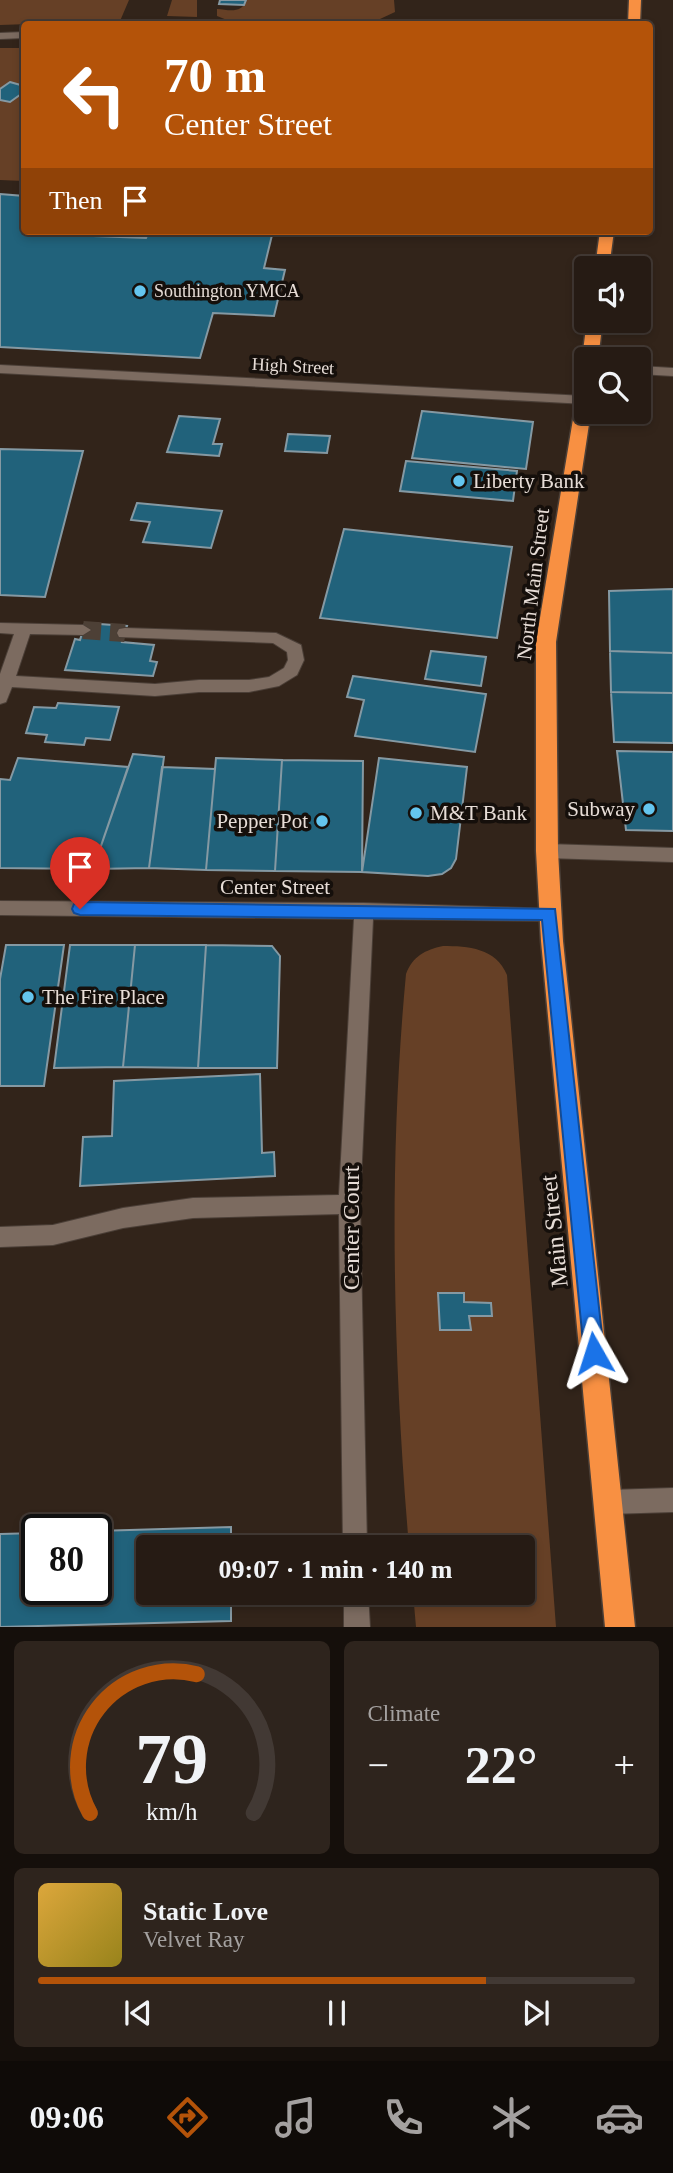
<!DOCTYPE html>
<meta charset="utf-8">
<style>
body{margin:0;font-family:Georgia,serif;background:#2e241d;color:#f1f3f6;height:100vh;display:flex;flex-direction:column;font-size:26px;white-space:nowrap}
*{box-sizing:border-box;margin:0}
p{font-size:23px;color:#a4a1a0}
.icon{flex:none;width:38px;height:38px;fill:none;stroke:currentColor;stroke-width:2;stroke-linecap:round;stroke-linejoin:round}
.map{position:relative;height:1627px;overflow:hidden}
.drawer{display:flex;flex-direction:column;gap:14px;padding:14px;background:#150f0b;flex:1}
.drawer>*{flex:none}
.hud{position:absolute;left:21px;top:21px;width:632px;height:214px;border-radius:7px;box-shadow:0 4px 10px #0003,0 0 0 2px #423934;background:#b45309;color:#fff;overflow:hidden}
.fabs{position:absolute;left:574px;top:256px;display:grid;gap:14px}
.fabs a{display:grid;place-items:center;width:77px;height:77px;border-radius:7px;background:#261b14;box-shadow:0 4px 10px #0003,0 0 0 2px #423934;font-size:35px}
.speed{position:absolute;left:21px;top:1514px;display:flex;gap:14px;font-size:35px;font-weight:700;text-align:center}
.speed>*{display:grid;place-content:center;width:91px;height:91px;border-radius:50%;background:#261b14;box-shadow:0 4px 10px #0003,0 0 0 2px #423934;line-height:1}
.speed .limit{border:4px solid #111;border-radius:10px;background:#fff;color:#111}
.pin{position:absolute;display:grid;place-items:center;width:60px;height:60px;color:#fff;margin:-72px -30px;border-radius:50% 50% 50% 0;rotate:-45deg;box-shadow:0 0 7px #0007}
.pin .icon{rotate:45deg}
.me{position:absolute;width:77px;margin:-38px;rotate:354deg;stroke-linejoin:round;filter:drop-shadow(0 0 5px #0008)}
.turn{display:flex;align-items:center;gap:24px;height:147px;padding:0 28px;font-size:32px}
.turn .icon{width:91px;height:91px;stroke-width:2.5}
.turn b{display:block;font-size:49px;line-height:60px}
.then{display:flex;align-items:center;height:66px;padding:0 28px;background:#0003;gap:14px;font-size:26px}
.big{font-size:52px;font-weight:700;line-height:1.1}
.drawer .widget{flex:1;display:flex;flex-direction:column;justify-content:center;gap:10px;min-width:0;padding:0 24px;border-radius:10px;background:#2e241d}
.drawer .dial{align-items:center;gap:0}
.dial svg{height:182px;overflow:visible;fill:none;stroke:#423934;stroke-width:7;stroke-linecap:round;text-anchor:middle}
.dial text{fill:#f1f3f6;stroke:none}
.song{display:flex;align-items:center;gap:21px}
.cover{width:84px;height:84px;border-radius:10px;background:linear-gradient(135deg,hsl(40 70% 55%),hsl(50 70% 35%))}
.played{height:7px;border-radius:4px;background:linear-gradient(90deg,#b45309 75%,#423934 75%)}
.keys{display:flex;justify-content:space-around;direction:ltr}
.heat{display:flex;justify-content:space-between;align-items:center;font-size:38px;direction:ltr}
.drawer .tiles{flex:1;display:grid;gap:14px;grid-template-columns:1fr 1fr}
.widget:last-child{grid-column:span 2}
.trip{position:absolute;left:136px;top:1535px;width:399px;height:70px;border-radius:7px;background:#261b14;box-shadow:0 4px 10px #0003,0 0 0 2px #423934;font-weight:700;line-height:70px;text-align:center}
.menu{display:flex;height:112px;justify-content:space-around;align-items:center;background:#0f0b08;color:#a4a1a0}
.menu .icon{width:49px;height:49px}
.menu .active{color:#b45309}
.menu b{font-size:32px;color:#f1f3f6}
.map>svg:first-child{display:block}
</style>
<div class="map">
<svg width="673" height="1627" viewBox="0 0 673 1627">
<rect width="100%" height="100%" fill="#32241a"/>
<path fill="#664026" d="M 0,0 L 129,0 L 120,21 L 0,25 Z
M 172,0 L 197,0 L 197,17 L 167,16 Z
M 246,0 L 394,0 L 395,12 L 380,19 L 227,20 L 217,16 L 217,9 C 229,10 242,14 246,0 Z
M 0,48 L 24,48 L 24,181 L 0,180 Z
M 443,946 C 468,946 496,948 507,975 L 556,1627 L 416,1627 L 413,1593 L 523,1592 L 523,1547 L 409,1547 C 393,1355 388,1165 406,974 C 413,956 425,950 443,946 Z"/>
<path fill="#21627b" stroke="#8599a3" stroke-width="2" d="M 220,0 L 246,0 L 244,5 L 219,4 Z
M 10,82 L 24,86 L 24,92 L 10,102 L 0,100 L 0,89 Z
M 0,194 L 24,196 L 24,231 L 95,231 L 94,236 L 146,238 L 149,231 L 273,231 L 264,268 L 285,270 L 274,316 L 213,313 L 200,358 L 0,347 Z
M 422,411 L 533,422 L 526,469 L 412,458 Z
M 179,416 L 220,419 L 213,444 L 222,444 L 219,456 L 167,452 Z
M 288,434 L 330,436 L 327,453 L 285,451 Z
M 0,449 L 83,451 L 45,597 L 0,595 Z
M 406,461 L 517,471 L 513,501 L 400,491 Z
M 137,503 L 222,511 L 211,548 L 143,542 L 150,522 L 131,520 Z
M 344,529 L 512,547 L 497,638 L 320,618 Z
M 673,589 L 673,653 L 610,651 L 609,591 Z
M 85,623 L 127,626 L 122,642 L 154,645 L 150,661 L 157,662 L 153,676 L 65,670 L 75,639 L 80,640 Z
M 431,651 L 486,657 L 481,686 L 425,679 Z
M 610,651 L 673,653 L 673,693 L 611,692 Z
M 353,676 L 486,694 L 475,752 L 355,736 L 364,700 L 347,697 Z
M 611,692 L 673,693 L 673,743 L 614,742 Z
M 58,703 L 119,707 L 110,740 L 86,738 L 84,745 L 45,742 L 47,735 L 26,733 L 34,707 L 56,708 Z
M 617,751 L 673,752 L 673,831 L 626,830 Z
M 133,754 L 164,757 L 149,868 L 93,869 Z
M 18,758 L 128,767 L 93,869 L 0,868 L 0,779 L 10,780 Z
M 216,758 L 282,760 L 275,871 L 206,870 Z
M 379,758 L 467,767 L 456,859 L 451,868 L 442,874 L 428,876 L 362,872 Z
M 282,760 L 363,761 L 362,872 L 275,871 Z
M 162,767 L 215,769 L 206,870 L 149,868 Z
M 6,945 L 64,945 L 44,1086 L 0,1086 L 0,979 Z
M 70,945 L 135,945 L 123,1067 L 54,1068 Z
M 135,945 L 206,945 L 198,1068 L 123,1067 Z
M 206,945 L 272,946 L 280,956 L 277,1068 L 198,1068 Z
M 260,1074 L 262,1153 L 274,1152 L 275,1176 L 80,1186 L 83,1137 L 112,1136 L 114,1081 Z
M 438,1293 L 464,1293 L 464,1302 L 491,1303 L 492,1316 L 469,1316 L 471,1330 L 440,1330 Z
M 231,1527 L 231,1547 L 149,1547 L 149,1592 L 231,1592 L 231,1621 L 0,1627 L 0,1534 L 37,1533 L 37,1589 L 96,1589 L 96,1531 Z"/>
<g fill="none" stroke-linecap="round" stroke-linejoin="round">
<path stroke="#4d4036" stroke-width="18" stroke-dasharray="18 9" stroke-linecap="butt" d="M 83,630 L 125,633"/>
<defs>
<path id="minor" d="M 24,32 L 24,38 L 0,39 L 0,33 Z
M 0,365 L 585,396 L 586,404 L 0,373 Z
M 639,366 L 673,368 L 673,376 L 639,374 Z
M 0,623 L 83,625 L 91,630 L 83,635 L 30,634 L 16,676 L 155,684 L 199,680 L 249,680 L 269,677 L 284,668 L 288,660 L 287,652 L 273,643 L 119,637 L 117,633 L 119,629 L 125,628 L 276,633 L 301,645 L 304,660 L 297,675 L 279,686 L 249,692 L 199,692 L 155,696 L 12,687 L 6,702 L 0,704 L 0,674 L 14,634 L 0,633 Z
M 547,844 L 673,848 L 673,862 L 547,858 L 541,856 L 538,851 L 541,846 Z
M 0,901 L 364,903 L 556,909 L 558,914 L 556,919 L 549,921 L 373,919 L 360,1204 L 367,1547 L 343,1547 L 339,1214 L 193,1218 L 123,1228 L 53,1245 L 0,1247 L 0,1227 L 53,1225 L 123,1208 L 193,1198 L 339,1195 L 354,919 L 0,915 Z
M 673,1488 L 673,1512 L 609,1514 L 601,1510 L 597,1502 L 601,1494 L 609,1490 Z
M 344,1592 L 368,1592 L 370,1627 L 344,1627 Z"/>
<path id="highway" d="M 629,0 L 641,0 L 640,24 L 628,24 Z
M 600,231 L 614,231 L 609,268 L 595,268 Z
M 587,320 L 603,320 L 598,359 L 586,359 L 586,363 L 582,359 Z
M 586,384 L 586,411 L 591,411 L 556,642 L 558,851 L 563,941 L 635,1627 L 605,1627 L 541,941 L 536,851 L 536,642 L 578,389 Z"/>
</defs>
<use href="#minor" stroke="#4b3f37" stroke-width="2"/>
<use href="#highway" stroke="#4b3f37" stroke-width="3"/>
<use href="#minor" fill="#7c6b60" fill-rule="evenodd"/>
<use href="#highway" fill="#f89042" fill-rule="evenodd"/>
</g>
<path fill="#1a73e8" stroke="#114b97" stroke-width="2" d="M 80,902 L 555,909 L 604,1353 L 601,1360 L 594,1362 L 587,1360 L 584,1353 L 542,920 L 80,915 L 74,913 L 72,909 L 74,904 Z"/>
<g fill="#64c5ee" stroke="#150f0b" stroke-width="2.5">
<circle cx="140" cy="291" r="7"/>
<circle cx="459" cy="481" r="7"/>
<circle cx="649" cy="809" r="7"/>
<circle cx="416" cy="813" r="7"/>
<circle cx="322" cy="821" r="7"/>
<circle cx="28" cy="997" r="7"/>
</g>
<g text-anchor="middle" stroke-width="7" stroke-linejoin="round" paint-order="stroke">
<g font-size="18" fill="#e7ddd7" stroke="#150f0b" text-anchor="start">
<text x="154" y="297">Southington YMCA</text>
</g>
<g font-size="18" fill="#e7ddd7" stroke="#150f0b">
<text transform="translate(293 366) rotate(3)" y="6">High Street</text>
</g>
<g font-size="21" fill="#e7ddd7" stroke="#150f0b" text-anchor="start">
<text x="473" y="488">Liberty Bank</text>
<text x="635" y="816" text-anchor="end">Subway</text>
<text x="430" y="820">M&amp;T Bank</text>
<text x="308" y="828" text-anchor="end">Pepper Pot</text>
<text x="42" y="1004">The Fire Place</text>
</g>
<g font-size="21" fill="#e7ddd7" stroke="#150f0b">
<text transform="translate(533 584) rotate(-83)" y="7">North Main Street</text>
<text x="275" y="894">Center Street</text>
</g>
<g font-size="24" fill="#e7ddd7" stroke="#150f0b">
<text transform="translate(351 1228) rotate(-90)" y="8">Center Court</text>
<text transform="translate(554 1231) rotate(-96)" y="8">Main Street</text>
</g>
</g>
</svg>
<div class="fabs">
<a><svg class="icon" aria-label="sound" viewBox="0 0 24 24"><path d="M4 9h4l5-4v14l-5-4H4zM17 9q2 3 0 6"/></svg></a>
<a><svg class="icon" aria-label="search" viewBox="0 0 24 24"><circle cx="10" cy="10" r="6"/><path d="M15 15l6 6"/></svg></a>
</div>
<div class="speed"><div class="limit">80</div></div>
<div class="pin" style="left:80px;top:909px;background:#d93025"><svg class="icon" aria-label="arrive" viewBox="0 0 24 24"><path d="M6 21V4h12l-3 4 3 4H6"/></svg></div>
<svg class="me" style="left:594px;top:1353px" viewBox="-20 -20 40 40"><path d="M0-17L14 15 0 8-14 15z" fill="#1a73e8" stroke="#fff" stroke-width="4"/></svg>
<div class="trip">09:07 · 1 min · 140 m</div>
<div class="hud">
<div class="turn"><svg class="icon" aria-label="left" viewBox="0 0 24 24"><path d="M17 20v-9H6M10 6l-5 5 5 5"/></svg><div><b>70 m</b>Center Street</div></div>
<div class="then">Then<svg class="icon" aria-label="arrive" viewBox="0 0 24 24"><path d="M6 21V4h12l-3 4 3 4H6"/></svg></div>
</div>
</div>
<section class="drawer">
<div class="tiles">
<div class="widget dial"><svg viewBox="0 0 100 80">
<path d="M14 69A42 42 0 1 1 86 69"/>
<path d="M14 69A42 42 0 0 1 61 8" stroke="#b45309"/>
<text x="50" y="56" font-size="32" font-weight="700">79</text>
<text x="50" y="72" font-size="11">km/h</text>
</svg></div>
<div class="widget"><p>Climate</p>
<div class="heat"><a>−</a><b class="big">22°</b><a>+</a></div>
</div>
<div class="widget">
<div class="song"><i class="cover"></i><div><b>Static Love</b><p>Velvet Ray</p></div></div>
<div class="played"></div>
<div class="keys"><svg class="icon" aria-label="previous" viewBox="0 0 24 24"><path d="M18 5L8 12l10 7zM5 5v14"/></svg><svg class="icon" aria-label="pause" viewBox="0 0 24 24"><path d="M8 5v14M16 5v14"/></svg><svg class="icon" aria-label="next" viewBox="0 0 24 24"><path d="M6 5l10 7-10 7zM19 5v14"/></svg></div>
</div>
</div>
</section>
<nav class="menu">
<b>09:06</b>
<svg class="icon active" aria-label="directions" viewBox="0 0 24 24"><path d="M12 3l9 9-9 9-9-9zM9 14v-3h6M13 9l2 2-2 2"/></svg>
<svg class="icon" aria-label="music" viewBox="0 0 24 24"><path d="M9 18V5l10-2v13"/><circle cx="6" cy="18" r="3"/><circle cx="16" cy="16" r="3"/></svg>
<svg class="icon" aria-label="phone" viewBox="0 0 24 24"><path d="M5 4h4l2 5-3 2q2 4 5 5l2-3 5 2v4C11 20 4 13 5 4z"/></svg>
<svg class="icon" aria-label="climate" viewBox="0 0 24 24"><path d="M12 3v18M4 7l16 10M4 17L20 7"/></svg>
<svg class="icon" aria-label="car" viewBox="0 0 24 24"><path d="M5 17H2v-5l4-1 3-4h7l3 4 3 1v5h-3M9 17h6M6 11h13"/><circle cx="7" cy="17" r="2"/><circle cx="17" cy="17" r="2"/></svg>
</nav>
